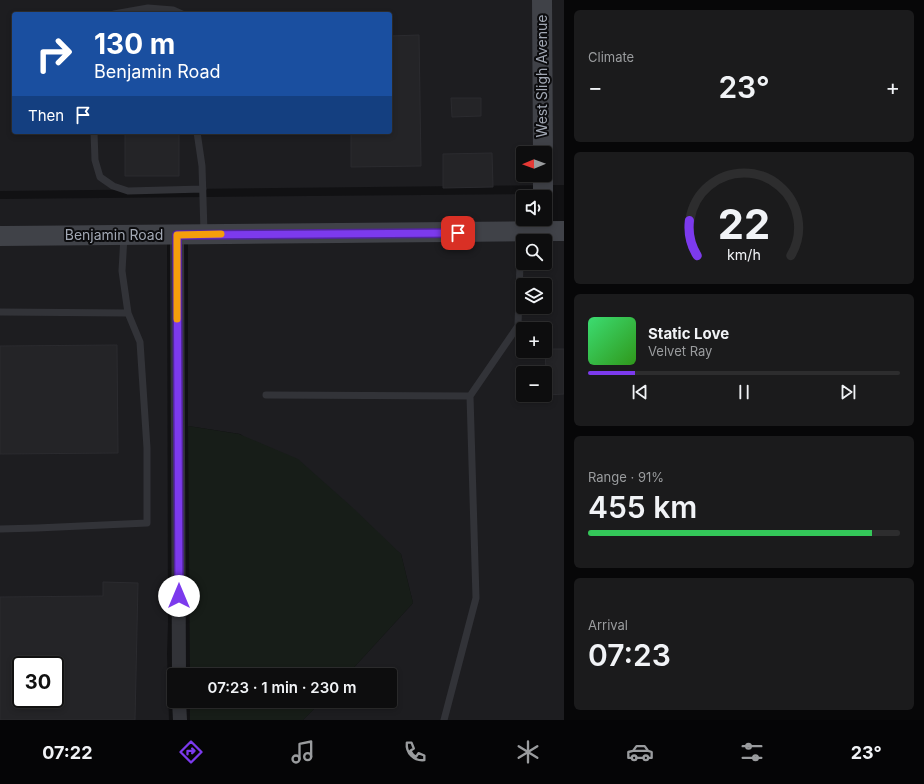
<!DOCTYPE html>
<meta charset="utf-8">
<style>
body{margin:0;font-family:Inter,sans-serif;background:#1b1b1c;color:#f1f3f6;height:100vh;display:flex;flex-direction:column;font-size:15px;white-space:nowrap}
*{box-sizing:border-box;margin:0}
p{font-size:13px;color:#9a9c9e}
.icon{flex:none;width:22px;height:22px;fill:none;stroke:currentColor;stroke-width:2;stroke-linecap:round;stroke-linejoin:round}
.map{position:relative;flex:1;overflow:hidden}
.drawer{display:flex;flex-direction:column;gap:10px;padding:10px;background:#070708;width:360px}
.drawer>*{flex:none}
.banner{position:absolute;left:12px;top:12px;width:380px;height:122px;border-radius:4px;box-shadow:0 2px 6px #0003,0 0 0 1px #2d2d2e;background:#1a4fa0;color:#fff;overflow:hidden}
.needle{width:26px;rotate:269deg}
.buttons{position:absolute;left:516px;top:146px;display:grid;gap:8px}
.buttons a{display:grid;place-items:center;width:36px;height:36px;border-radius:4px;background:#0d0d0e;box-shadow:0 2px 6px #0003,0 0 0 1px #2d2d2e;font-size:20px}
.speed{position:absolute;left:12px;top:656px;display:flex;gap:8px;font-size:20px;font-weight:700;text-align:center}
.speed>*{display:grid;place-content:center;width:52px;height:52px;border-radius:50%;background:#0d0d0e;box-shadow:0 2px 6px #0003,0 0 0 1px #2d2d2e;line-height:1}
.speed .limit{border:2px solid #111;border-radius:6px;background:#fff;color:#111}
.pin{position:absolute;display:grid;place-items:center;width:34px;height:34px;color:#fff;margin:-17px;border-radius:8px;box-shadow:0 2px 6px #0006}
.me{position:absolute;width:44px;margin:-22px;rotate:0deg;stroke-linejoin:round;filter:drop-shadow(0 0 3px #0008)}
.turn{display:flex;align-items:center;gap:14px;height:84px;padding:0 16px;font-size:18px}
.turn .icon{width:52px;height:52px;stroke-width:2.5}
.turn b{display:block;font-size:28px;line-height:34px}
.then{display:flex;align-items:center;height:38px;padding:0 16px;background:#0003;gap:8px;font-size:15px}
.big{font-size:30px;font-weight:600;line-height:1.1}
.drawer .widget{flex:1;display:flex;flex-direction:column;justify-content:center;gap:6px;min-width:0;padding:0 14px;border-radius:6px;background:#1b1b1c}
.drawer .dial{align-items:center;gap:0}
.dial svg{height:104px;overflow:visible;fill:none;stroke:#2d2d2e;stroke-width:7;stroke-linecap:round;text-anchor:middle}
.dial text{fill:#f1f3f6;stroke:none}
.song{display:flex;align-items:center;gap:12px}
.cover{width:48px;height:48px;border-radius:6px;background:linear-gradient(135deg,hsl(140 70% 55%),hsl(110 70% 35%))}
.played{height:4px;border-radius:2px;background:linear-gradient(90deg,#7c3aed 15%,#2d2d2e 15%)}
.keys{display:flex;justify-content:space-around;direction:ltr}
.heat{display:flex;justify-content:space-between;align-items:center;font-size:22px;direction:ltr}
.charge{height:6px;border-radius:3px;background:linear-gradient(90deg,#34c759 91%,#2d2d2e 0)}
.trip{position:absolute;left:167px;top:668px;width:230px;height:40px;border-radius:4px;background:#0d0d0e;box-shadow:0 2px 6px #0003,0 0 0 1px #2d2d2e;font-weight:600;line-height:40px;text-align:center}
.dock{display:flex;height:64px;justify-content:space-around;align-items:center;background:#050506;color:#9a9c9e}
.dock .icon{width:28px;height:28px}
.dock .current{color:#7c3aed}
.dock b{font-size:18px;color:#f1f3f6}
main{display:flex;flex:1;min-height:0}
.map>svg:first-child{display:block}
</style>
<main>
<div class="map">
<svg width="564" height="720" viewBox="0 0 564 720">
<rect width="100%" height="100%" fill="#111113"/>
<path fill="#1d1d20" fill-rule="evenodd" d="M 0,0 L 564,0 L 564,185 L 0,191 ZM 14,14 L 390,14 L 390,132 L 14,132 ZM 523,153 L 545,153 L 545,175 L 523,175 Z
M 533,194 L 533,197 L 523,197 L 523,219 L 532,219 L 532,223 L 0,226 L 0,199 Z
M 564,241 L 564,720 L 303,720 L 322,701 L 390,701 L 390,675 L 347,675 L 413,603 L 401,554 L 240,434 L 188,426 L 188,244 ZM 523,241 L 545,241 L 545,263 L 523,263 ZM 523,285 L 545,285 L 545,307 L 523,307 ZM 523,329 L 545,329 L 545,351 L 523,351 ZM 523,373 L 545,373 L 545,395 L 523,395 Z
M 167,244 L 168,624 L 167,654 L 169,720 L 0,720 L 0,245 ZM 21,665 L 55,665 L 55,699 L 21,699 Z"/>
<path fill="#171d18" d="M 188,426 L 239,434 L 298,459 L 352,507 L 401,554 L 413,603 L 347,675 L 190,675 Z
M 190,701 L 322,701 L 303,720 L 190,720 Z"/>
<path fill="#242427" stroke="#2b2b2f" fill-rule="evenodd" d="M 419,35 L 421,166 L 351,167 L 351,132 L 390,132 L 390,36 Z
M 451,98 L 481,98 L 481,116 L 452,117 Z
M 125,132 L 179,132 L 179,176 L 125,176 Z
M 492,153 L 493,187 L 443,188 L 443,154 Z
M 117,345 L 118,453 L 0,454 L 0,346 Z
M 545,349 L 564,349 L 564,394 L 547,395 Z
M 103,582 L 138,583 L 135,720 L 0,720 L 0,597 L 103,596 ZM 21,665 L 55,665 L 55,699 L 21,699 Z"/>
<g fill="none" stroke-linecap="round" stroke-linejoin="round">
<path stroke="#323338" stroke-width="7" d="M 114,14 L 148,8 L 173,10 L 182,14
M 94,132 L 95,160 L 100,177 L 113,186 L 128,191 L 203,189
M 197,132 L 202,166 L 204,232
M 0,312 L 128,313
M 266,395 L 470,396
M 0,529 L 37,528 L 147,523 L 147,448 L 140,342 L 128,313 L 122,271 L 124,236
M 444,720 L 476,598 L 470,396 L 518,326 L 521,232"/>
<path stroke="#323338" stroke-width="14" d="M 177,235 L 179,675
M 179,701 L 180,720"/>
<path stroke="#404248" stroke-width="20" d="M 542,0 L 543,153
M 543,175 L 543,197
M 0,236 L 564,231"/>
</g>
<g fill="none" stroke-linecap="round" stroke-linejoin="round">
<defs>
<path id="route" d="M 179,596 L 177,235 L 458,233"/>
</defs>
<use href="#route" stroke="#51269a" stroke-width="10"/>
<use href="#route" stroke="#7c3aed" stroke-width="7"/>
<path stroke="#f59e0b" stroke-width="7" d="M 177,319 L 177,235 L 221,234"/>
</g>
<g text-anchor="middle" stroke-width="4" stroke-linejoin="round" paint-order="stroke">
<g font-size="14" fill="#a2a8b4" stroke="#0c0c0e">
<text transform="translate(542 76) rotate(-90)" y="5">West Sligh Avenue</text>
<text x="114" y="240">Benjamin Road</text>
</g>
</g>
</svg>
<div class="buttons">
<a><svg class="needle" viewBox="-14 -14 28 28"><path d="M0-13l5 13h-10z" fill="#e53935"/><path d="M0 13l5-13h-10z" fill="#9a9c9e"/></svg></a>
<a><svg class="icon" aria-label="sound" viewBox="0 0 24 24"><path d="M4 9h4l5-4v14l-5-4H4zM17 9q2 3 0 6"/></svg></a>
<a><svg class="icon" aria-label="search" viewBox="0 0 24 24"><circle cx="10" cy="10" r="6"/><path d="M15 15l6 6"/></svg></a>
<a><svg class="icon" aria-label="layers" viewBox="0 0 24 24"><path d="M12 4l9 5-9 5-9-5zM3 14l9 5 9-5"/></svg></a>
<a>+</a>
<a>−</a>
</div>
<div class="speed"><div class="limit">30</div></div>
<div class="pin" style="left:458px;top:233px;background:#d93025"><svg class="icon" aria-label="arrive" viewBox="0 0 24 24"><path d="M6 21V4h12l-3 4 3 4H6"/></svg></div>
<svg class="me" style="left:179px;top:596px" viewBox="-20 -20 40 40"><circle r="19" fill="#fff"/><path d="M0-13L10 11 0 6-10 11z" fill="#7c3aed"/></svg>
<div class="trip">07:23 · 1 min · 230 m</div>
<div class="banner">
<div class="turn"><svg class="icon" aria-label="right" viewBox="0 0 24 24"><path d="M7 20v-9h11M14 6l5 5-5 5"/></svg><div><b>130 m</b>Benjamin Road</div></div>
<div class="then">Then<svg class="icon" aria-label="arrive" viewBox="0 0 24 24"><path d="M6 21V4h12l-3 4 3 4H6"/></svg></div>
</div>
</div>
<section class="drawer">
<div class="widget"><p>Climate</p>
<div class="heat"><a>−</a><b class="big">23°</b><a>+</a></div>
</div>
<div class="widget dial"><svg viewBox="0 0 100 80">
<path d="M14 69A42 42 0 1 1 86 69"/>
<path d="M14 69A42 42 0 0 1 8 42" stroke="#7c3aed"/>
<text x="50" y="56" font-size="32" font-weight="700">22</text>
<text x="50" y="72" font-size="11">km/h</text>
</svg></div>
<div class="widget">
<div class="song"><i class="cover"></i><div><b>Static Love</b><p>Velvet Ray</p></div></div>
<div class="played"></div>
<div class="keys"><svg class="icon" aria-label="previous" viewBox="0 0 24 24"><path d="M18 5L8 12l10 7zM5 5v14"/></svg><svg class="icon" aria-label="pause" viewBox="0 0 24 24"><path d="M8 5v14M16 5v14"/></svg><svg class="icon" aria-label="next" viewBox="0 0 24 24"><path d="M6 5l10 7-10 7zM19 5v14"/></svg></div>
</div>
<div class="widget"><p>Range · 91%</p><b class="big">455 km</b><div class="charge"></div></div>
<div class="widget"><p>Arrival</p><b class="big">07:23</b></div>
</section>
</main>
<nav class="dock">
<b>07:22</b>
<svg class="icon current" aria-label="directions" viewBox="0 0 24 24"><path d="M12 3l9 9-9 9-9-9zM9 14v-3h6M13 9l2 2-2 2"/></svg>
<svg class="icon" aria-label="music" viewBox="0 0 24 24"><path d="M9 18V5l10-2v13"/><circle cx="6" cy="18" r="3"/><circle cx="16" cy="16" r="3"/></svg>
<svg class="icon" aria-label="phone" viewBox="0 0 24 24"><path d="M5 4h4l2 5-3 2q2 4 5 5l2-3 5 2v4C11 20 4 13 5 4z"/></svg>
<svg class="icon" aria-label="climate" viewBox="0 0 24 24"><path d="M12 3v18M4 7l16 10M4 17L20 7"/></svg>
<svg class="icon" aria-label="car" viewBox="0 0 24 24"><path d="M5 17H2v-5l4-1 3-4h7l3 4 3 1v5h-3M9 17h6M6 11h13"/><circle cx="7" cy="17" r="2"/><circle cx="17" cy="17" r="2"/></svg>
<svg class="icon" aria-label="filters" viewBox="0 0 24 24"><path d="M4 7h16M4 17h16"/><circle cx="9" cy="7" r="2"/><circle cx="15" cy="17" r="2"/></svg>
<b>23°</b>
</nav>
